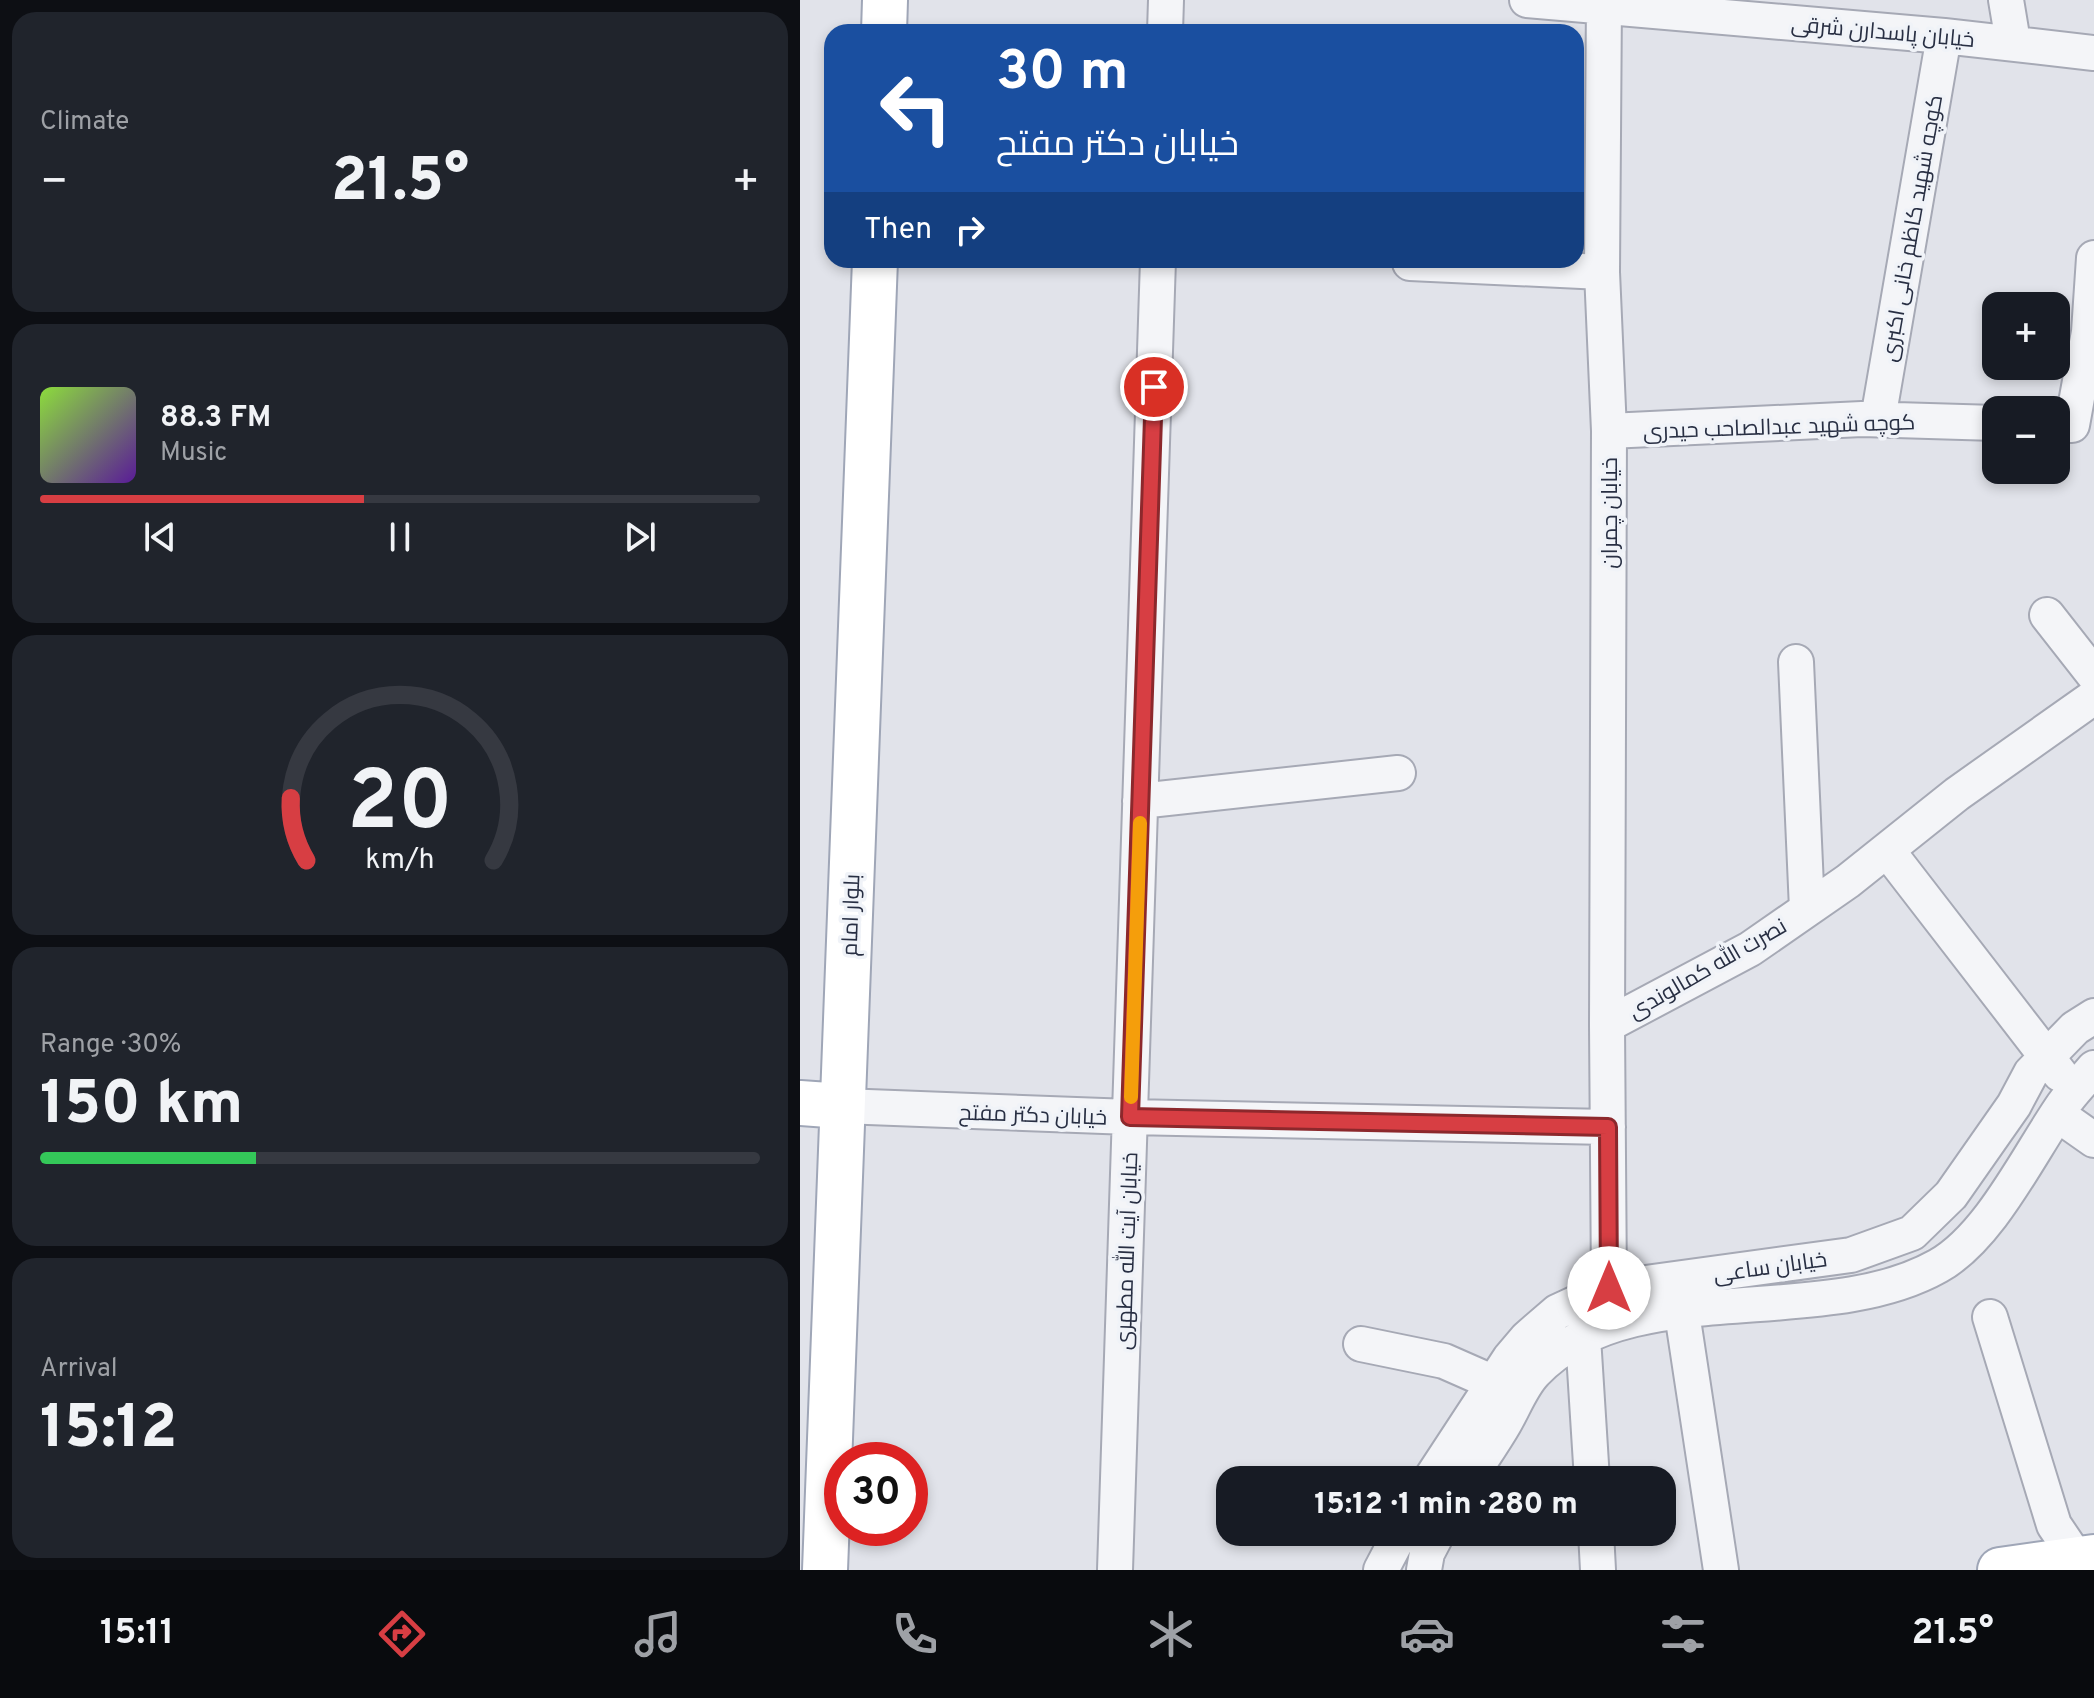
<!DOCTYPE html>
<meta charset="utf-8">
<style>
body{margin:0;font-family:Overpass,Cairo,sans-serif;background:#20242c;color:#f1f3f6;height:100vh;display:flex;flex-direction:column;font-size:30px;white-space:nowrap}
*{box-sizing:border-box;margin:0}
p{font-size:26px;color:#9ea1a6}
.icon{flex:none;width:44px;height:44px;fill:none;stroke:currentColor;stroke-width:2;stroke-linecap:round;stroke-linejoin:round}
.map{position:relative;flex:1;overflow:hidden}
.details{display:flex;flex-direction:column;gap:12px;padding:12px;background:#0d0f14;width:800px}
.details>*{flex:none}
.guide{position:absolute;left:24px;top:24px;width:760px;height:244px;border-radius:24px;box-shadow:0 4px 12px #0003;background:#1a4fa0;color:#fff;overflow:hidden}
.fabs{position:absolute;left:1182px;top:292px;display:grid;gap:16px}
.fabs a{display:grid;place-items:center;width:88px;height:88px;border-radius:16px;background:#171b24;box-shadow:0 4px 12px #0003;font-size:40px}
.speed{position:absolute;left:24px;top:1442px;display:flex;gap:16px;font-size:40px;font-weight:700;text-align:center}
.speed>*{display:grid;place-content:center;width:104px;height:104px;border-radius:50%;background:#171b24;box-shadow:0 4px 12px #0003;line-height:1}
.speed .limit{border:12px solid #d22;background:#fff;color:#111}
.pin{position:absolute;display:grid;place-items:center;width:68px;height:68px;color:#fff;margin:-34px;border:4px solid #fff;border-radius:50%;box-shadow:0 2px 8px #0007}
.me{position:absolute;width:88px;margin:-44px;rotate:0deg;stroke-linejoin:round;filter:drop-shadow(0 0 6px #0008)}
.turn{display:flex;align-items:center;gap:28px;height:168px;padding:0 40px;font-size:36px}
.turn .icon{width:104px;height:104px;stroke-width:2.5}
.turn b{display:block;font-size:56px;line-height:68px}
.then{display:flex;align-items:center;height:76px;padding:0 40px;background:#0003;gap:16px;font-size:30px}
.big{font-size:60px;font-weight:800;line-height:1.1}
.details .card{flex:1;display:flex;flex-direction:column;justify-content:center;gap:12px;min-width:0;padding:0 28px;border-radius:24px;background:#20242c}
.details .dial{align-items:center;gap:0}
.dial svg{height:208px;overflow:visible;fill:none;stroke:#363941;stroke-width:7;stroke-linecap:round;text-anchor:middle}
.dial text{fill:#f1f3f6;stroke:none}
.song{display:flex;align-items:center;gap:24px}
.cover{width:96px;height:96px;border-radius:12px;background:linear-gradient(135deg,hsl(90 70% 55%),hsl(270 70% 35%))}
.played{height:8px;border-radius:4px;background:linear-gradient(90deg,#d73e43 45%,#363941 45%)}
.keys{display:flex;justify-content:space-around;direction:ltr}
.heat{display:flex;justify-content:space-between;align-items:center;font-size:44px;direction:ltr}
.charge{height:12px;border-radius:6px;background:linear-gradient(90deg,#34c759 30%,#363941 0)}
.trip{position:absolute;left:416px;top:1466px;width:460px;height:80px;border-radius:24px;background:#171b24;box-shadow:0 4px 12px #0003;font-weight:800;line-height:80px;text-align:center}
.tabs{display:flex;height:128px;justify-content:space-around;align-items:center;background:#090b0e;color:#9ea1a6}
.tabs .icon{width:56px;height:56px}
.tabs .on{color:#d73e43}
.tabs b{font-size:36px;color:#f1f3f6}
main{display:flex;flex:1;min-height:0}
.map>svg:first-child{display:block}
</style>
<main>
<section class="details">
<div class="card"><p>Climate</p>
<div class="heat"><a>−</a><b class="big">21.5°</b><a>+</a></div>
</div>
<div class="card">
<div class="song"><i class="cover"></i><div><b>88.3 FM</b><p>Music</p></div></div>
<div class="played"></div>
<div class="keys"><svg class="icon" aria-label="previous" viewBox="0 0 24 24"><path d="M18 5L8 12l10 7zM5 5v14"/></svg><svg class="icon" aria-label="pause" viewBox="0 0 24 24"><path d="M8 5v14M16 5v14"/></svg><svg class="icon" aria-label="next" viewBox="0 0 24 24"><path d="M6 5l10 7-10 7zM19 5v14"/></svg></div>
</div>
<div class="card dial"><svg viewBox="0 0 100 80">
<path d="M14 69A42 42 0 1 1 86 69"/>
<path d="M14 69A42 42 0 0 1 8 45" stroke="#d73e43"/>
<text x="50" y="56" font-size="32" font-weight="700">20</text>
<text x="50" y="72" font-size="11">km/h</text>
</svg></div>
<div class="card"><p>Range · 30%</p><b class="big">150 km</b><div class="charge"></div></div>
<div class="card"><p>Arrival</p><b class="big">15:12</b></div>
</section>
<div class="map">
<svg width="1294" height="1570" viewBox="0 0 1294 1570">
<rect width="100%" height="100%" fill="#e1e3ea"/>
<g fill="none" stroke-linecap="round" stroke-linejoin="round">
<defs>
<path id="minor" d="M 727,0 L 1144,36 L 1294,53
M 804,0 L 802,272 L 809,431 L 807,1025
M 1206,0 L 1213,42
M 365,32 L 366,0
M 610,263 L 802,272
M 1078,419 L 1144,36
M 1272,425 L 1289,332 L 1294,258
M 809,431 L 1062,419 L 1196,423
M 1247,615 L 1294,675
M 996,662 L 1007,909
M 340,801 L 598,773
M 1087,850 L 1260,1074
M 42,1106 L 330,1117 L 808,1127
M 1257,1114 L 1294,1140
M 809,1288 L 807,1025 L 950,949 L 1048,881 L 1157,794 L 1294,697
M 882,1313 L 921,1570
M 1190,1317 L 1254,1525 L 1277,1559
M 783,1337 L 792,1480
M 561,1344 L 644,1361 L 694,1383
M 630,1480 L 710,1358 L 727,1338 L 757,1312 L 809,1288 L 1051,1255 L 1112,1233 L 1151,1195 L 1214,1105 L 1231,1073 L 1275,1028 L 1294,1016
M 668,1480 C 680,1461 693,1443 704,1424 C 714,1407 722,1385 735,1372 C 830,1272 1021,1332 1138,1266 C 1190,1237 1229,1154 1263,1105 C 1272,1092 1284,1080 1294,1068
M 796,1532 L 798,1570
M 315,1570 L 358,260
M 581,1570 L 601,1532
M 624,1570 L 627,1553 L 638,1532"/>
<path id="major" d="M 84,32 L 85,0
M 0,1103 L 42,1106
M 25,1570 L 75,260
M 1200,1570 L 1294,1557"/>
</defs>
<use href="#minor" stroke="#a6a9b5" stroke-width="38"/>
<use href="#major" stroke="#9fa6b7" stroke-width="48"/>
<use href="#minor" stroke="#f4f5f8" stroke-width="34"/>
<use href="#major" stroke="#fff" stroke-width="44"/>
</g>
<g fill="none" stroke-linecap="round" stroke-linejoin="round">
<defs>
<path id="route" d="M 354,387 L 330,1117 L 808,1127 L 809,1288"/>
</defs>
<use href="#route" stroke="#8c282c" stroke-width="20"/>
<use href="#route" stroke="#d73e43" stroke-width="14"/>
<path stroke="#f59e0b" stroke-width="14" d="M 331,1097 L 340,823"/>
</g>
<g text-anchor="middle" stroke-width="7" stroke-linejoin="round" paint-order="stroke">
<g font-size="22" fill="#282f43" stroke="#f0f3f8">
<text transform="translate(1083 31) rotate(5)" y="8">خیابان پاسدارن شرقی</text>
<text transform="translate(1111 228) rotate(-80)" y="8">کوچه شهید کاظم خانی اکبری</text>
<text transform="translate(979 426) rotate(-2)" y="8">کوچه شهید عبدالصاحب حیدری</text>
<text transform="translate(809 513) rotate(-90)" y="8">خیابان چمران</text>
<text transform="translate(50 915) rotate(-88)" y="8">بلوار امام</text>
<text transform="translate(907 968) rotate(-30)" y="8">نصرت الله کمالوندی</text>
<text transform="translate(233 1114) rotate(2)" y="8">خیابان دکتر مفتح</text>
<text transform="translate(326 1251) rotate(-88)" y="8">خیابان آیت الله مطهری</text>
<text transform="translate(970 1266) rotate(-8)" y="8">خیابان ساعی</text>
</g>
</g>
</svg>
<div class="fabs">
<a>+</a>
<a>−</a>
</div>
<div class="speed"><div class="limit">30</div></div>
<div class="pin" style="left:354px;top:387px;background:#d93025"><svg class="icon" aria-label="arrive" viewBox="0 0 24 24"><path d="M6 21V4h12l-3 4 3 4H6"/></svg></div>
<svg class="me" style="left:809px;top:1288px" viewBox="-20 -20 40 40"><circle r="19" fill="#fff"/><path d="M0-13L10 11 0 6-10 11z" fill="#d73e43"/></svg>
<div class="trip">15:12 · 1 min · 280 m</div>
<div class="guide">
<div class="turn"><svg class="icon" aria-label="left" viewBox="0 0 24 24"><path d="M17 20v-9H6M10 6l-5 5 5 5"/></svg><div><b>30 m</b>خیابان دکتر مفتح</div></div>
<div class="then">Then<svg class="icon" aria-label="right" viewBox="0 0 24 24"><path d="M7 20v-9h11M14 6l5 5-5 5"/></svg></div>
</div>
</div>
</main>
<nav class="tabs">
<b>15:11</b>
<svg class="icon on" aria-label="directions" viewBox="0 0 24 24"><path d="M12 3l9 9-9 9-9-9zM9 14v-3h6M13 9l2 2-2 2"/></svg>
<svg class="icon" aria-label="music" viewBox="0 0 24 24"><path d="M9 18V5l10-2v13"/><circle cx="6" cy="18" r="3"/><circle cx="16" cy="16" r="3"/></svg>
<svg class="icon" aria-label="phone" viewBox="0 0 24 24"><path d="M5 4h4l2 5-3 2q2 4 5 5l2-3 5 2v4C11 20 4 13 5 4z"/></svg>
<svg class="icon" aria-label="climate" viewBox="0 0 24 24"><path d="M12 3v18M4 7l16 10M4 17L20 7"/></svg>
<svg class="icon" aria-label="car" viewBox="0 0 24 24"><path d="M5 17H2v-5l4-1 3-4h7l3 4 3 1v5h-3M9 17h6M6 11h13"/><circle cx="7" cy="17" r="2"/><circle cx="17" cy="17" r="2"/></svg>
<svg class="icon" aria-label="filters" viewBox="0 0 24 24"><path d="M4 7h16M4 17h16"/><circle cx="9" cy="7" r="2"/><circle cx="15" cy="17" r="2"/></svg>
<b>21.5°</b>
</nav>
